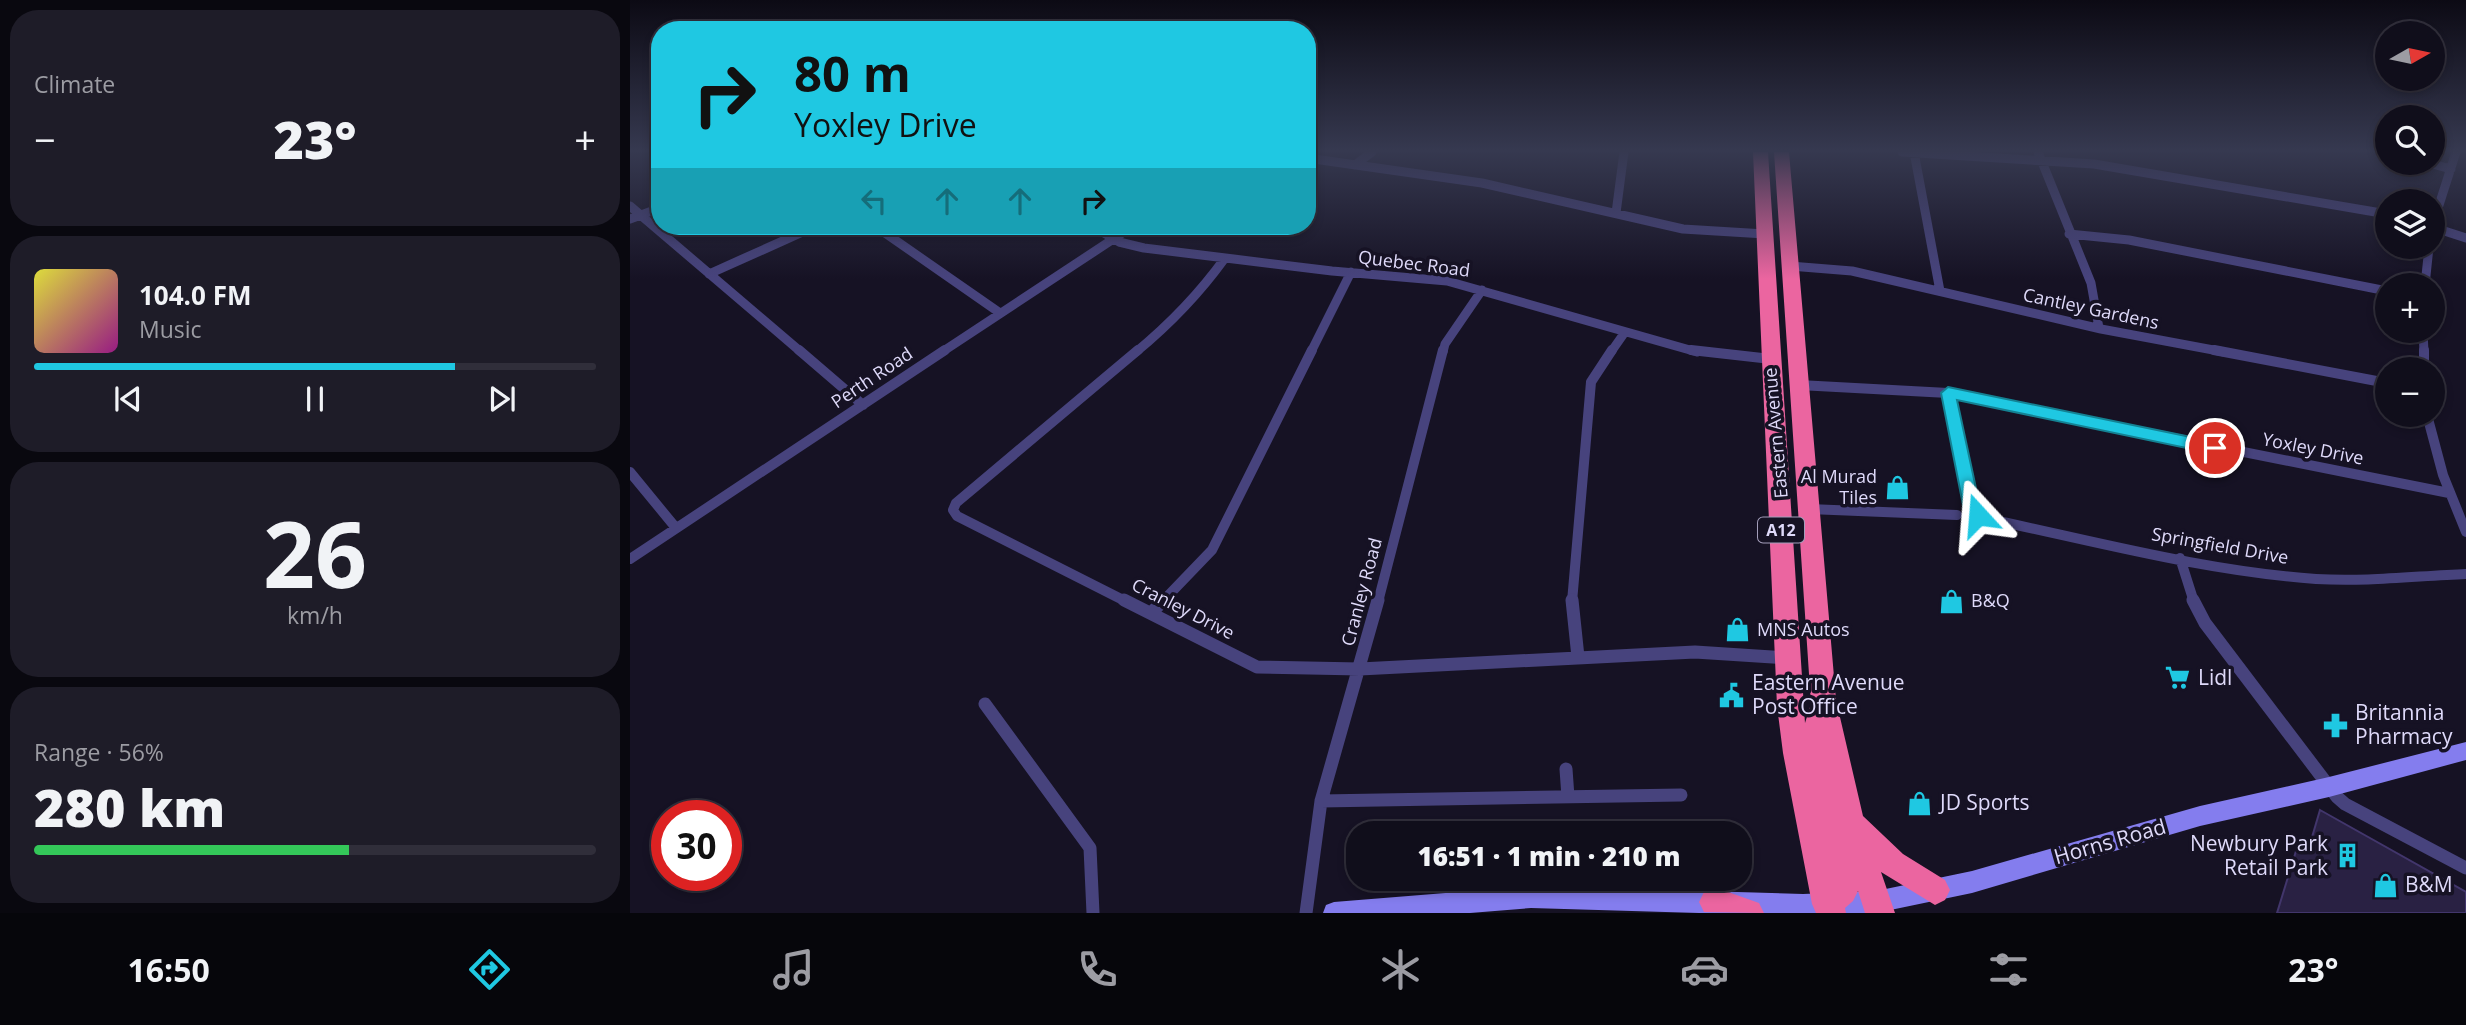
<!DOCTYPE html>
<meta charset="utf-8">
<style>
body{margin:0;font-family:"Open Sans",sans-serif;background:#1e1c28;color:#f1f3f6;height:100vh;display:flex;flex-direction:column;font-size:26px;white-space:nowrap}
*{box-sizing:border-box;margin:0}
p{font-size:23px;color:#9c9ca3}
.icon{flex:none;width:38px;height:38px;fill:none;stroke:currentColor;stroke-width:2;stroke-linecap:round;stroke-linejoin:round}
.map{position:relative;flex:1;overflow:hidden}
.drawer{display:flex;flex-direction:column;gap:10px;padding:10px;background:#09080f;width:630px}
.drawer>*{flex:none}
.hud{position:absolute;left:21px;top:21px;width:665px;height:214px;border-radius:28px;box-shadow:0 4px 10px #0003,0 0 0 2px #302e3a;background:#1fc8e2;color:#111;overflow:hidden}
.needle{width:46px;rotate:81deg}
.controls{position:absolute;left:1745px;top:21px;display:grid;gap:14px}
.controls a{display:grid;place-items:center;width:70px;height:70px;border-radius:50%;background:#100e1b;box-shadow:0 4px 10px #0003,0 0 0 2px #302e3a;font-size:35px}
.speed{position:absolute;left:21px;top:800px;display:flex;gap:14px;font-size:35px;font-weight:700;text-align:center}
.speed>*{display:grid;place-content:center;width:91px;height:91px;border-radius:50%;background:#100e1b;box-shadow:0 4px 10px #0003,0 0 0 2px #302e3a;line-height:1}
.speed .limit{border:10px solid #d22;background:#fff;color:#111}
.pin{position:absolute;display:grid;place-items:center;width:60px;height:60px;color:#fff;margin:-30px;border:4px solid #fff;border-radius:50%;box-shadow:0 2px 7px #0007}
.me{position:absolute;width:77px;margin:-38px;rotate:341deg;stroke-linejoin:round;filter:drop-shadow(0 0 5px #0008)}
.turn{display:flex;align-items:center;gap:24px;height:147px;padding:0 28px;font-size:32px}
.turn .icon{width:91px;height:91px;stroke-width:2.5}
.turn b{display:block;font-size:49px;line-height:60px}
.lanes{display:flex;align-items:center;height:66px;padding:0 28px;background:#0003;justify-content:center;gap:35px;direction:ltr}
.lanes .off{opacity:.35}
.big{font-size:52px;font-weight:800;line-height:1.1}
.drawer .card{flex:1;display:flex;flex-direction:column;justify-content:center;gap:10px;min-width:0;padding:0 24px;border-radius:28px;background:#1e1c28}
.drawer .dial{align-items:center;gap:0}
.dial b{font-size:91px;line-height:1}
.song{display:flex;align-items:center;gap:21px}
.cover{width:84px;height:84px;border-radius:10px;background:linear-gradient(135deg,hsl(60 70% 55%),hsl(310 70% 35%))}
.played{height:7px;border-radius:4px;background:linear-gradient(90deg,#1fc8e2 75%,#302e3a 75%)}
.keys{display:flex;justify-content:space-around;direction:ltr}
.heat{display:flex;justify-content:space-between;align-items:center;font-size:38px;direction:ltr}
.charge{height:10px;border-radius:5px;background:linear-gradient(90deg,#34c759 56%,#302e3a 0)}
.trip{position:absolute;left:716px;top:821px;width:406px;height:70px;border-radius:28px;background:#100e1b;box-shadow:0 4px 10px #0003,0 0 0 2px #302e3a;font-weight:800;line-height:70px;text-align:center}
.dock{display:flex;height:112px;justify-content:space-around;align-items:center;background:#06060b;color:#9c9ca3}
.dock .icon{width:49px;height:49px}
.dock .active{color:#1fc8e2}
.dock b{font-size:32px;color:#f1f3f6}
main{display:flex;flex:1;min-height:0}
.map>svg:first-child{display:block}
</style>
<main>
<section class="drawer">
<div class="card"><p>Climate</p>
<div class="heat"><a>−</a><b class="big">23°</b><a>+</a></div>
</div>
<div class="card">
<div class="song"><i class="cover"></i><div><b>104.0 FM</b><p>Music</p></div></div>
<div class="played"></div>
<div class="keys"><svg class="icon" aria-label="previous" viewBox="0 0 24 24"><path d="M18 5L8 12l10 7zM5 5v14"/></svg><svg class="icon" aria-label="pause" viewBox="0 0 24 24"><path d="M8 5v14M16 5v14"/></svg><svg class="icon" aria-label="next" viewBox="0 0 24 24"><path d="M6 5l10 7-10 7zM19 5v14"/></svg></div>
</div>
<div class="card dial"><b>26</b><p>km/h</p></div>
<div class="card"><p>Range · 56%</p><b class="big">280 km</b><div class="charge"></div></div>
</section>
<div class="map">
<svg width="1836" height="913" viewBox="0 0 1836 913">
<rect width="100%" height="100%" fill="#161224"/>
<path fill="#292143" stroke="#42366c" stroke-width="2" d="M 1690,810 L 1836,892 L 1836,913 L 1647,913 L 1670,838 L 1680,844 Z"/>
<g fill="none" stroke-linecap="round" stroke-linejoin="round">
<path stroke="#47437d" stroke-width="9" d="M 1272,152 L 1464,164 L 1757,214
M 1284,152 L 1310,291
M 1408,152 L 1461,283 L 1469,328
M 677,158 L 852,183 L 1053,229 L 1135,234
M 1799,163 L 1821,169
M 725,165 L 742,152
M 0,206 L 171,352
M 986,213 L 994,152
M 0,219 L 30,208
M 245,226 L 370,313
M 462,226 L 489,242 L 514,248 L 702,271 L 817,281 L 1067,352
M 1802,227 L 1826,152
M 1802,227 L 1836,238
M 1439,234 L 1499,240 L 1757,291
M 1160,266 L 1222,271 L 1471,329 L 1594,352
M 79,274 L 186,226
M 1795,285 L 1799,247
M 1793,331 L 1794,352
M 312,352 L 503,226
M 506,352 C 540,324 569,294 595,258
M 681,352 L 721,272
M 813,352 L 815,344 L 852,290
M 981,352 L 995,332"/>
<path stroke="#47437d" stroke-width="10" d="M 169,350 L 233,405
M 1061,350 L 1141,359
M 1584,350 L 1757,383
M 1794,350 L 1794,369
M 1169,385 L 1318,393 L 1819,493
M 1318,393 L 1342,510 L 1354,518 C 1464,541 1574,571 1686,579 C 1736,582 1786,576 1836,574
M 1797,415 L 1813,475 L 1836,532
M 0,472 L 46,528
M 1179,509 L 1327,515
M 1550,558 L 1564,602
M 0,559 L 315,350
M 497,602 L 327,516 L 323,510 L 326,503 L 508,350
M 532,602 L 582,550 L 682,350
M 748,602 L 813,350
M 942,602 L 961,382 L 982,350"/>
<path stroke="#47437d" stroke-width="13" d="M 494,600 L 627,667 L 730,669 L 1065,652 L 1158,658
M 942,600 L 948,657
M 1563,600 L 1575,623 L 1707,797 L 1715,804 L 1836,868
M 522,612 L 534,600
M 355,704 L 460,848 L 463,913
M 936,769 L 938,797
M 691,801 L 1051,795
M 676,913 L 691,801 L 748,600"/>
<path fill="#847dee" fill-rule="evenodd" d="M 1836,742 L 1836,760 L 1699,797 L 1570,826 L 1342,893 L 1246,913 L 1069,913 L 901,908 L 840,913 L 693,913 L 696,905 L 704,902 L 901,886 L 1173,894 L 1246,891 L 1342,871 L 1570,806 L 1699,777 Z"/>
<path fill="#eb65a0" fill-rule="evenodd" d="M 1123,152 L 1138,152 L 1175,723 L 1181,704 L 1144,152 L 1159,152 L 1206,700 L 1233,816 L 1273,854 L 1315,880 L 1320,890 L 1315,900 L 1305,905 L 1251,872 L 1265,913 L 1235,913 L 1228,891 L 1223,901 L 1215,908 L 1216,913 L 1186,913 L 1182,904 L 1153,753 L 1147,706 Z
M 1084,887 L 1129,903 L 1134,913 L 1074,912 L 1069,902 L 1074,892 Z"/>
</g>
<linearGradient id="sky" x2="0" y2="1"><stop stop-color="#0c0a14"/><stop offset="0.54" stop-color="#363950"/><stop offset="1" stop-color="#363950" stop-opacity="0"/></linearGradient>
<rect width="1836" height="279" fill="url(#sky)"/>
<path fill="#1fc8e2" stroke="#148293" stroke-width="2" d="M 1318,387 L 1585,442 L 1593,448 L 1585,454 L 1327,400 L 1350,507 L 1356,515 L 1354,520 C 1345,523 1339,519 1334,510 L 1311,393 Z"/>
<defs>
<symbol id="shop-bare" viewBox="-9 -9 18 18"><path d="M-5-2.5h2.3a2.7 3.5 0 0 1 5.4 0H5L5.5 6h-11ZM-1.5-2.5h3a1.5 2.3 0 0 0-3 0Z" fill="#1fc8e2" stroke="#161224" stroke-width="2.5" paint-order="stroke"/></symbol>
<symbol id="supermarket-bare" viewBox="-9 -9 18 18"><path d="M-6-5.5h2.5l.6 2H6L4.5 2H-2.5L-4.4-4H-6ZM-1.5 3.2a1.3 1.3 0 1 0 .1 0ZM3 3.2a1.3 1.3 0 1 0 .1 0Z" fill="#1fc8e2" stroke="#161224" stroke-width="2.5" paint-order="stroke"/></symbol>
<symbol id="civic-bare" viewBox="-9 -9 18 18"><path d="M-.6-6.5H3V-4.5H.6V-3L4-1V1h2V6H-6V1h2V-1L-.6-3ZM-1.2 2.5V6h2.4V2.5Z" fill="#1fc8e2" stroke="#161224" stroke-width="2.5" paint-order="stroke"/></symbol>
<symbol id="pharmacy-bare" viewBox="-9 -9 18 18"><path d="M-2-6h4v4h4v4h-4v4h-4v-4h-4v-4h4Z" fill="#1fc8e2" stroke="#161224" stroke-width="2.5" paint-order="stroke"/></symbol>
<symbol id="building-bare" viewBox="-9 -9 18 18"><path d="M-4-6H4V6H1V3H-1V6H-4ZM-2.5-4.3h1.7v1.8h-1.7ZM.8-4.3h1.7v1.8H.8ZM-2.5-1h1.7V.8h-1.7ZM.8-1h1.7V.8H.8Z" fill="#1fc8e2" stroke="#161224" stroke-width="2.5" paint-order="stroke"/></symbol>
</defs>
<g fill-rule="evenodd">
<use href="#shop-bare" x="1250" y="470" width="35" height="35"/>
<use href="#shop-bare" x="1304" y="584" width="35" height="35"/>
<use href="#shop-bare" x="1090" y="612" width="35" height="35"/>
<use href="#supermarket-bare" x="1530" y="660" width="35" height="35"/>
<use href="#civic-bare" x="1084" y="678" width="35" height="35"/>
<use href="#pharmacy-bare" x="1688" y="708" width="35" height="35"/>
<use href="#shop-bare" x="1272" y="786" width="35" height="35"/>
<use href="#building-bare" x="1700" y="838" width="35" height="35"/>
<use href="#shop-bare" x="1738" y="868" width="35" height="35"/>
</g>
<g text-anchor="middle" stroke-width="7" stroke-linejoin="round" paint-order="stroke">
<rect fill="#161224" stroke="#a39eba" stroke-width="2" x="1128" y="517.5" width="46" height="25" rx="5"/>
<g font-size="16" font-weight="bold" fill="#dfdafa">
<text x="1151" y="536">A12</text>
</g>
<g font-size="18" fill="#dfdafa" stroke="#161224">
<text transform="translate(784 264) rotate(7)" y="6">Quebec Road</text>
<text transform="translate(1461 309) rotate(12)" y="6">Cantley Gardens</text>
<text transform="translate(242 378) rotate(-34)" y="6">Perth Road</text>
<text transform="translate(1146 433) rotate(-95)" y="6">Eastern Avenue</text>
<text transform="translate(1683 449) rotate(11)" y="6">Yoxley Drive</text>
<text transform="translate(1590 546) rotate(10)" y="6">Springfield Drive</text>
<text transform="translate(732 592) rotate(-75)" y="6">Cranley Road</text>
<text transform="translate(553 609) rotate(27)" y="6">Cranley Drive</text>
</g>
<g font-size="18" fill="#dfdafa" stroke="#161224" text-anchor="start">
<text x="1247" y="483" text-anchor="end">Al Murad<tspan x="1247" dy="21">Tiles</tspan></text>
<text x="1341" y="607">B&amp;Q</text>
<text x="1127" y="636">MNS Autos</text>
</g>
<g font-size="21" fill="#dfdafa" stroke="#161224" text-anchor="start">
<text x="1568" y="685">Lidl</text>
<text x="1122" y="690">Eastern Avenue<tspan x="1122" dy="24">Post Office</tspan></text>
<text x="1725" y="720">Britannia<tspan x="1725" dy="24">Pharmacy</tspan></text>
<text x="1310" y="810">JD Sports</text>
<text x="1698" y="851" text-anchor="end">Newbury Park<tspan x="1698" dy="24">Retail Park</tspan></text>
<text x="1775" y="892">B&amp;M</text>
</g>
<g font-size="21" fill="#dfdafa" stroke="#161224">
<text transform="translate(1480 842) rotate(-16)" y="7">Horns Road</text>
</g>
</g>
</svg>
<div class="controls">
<a><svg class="needle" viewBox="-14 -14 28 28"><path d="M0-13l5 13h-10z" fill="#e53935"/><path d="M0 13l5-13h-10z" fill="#9c9ca3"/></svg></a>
<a><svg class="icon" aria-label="search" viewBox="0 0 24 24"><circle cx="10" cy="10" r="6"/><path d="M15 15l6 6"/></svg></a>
<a><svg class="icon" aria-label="layers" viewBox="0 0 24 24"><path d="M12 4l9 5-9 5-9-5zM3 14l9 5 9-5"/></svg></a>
<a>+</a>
<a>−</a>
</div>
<div class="speed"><div class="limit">30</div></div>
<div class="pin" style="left:1585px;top:448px;background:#d93025"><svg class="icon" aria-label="arrive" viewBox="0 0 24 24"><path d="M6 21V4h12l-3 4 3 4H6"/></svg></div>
<svg class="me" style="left:1348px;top:515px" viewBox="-20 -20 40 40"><path d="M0-17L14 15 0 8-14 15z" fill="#1fc8e2" stroke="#fff" stroke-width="4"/></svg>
<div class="trip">16:51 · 1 min · 210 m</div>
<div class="hud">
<div class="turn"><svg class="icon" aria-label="right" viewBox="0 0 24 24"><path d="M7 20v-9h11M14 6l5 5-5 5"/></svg><div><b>80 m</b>Yoxley Drive</div></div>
<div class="lanes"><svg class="icon off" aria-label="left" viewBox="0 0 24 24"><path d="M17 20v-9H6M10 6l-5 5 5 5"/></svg><svg class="icon off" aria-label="ahead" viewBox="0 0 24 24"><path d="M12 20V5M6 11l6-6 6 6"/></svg><svg class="icon off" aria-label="ahead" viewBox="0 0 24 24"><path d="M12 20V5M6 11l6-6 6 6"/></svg><svg class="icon" aria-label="right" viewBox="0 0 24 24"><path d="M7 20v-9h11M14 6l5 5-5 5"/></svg></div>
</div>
</div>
</main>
<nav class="dock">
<b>16:50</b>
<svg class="icon active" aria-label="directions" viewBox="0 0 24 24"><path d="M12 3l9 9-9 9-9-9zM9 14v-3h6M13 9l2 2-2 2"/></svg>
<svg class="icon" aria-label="music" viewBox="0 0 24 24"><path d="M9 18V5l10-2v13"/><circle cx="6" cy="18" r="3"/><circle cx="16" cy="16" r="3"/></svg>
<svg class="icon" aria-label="phone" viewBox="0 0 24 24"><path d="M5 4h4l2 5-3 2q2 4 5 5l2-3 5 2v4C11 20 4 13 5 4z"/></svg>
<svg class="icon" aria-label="climate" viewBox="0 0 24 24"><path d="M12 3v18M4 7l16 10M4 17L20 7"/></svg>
<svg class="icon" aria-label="car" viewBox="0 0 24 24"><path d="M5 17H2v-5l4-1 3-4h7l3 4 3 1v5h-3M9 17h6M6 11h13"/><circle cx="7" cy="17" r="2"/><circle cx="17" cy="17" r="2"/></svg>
<svg class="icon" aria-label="filters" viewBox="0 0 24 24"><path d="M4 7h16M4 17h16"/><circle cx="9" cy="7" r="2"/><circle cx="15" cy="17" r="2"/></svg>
<b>23°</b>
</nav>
